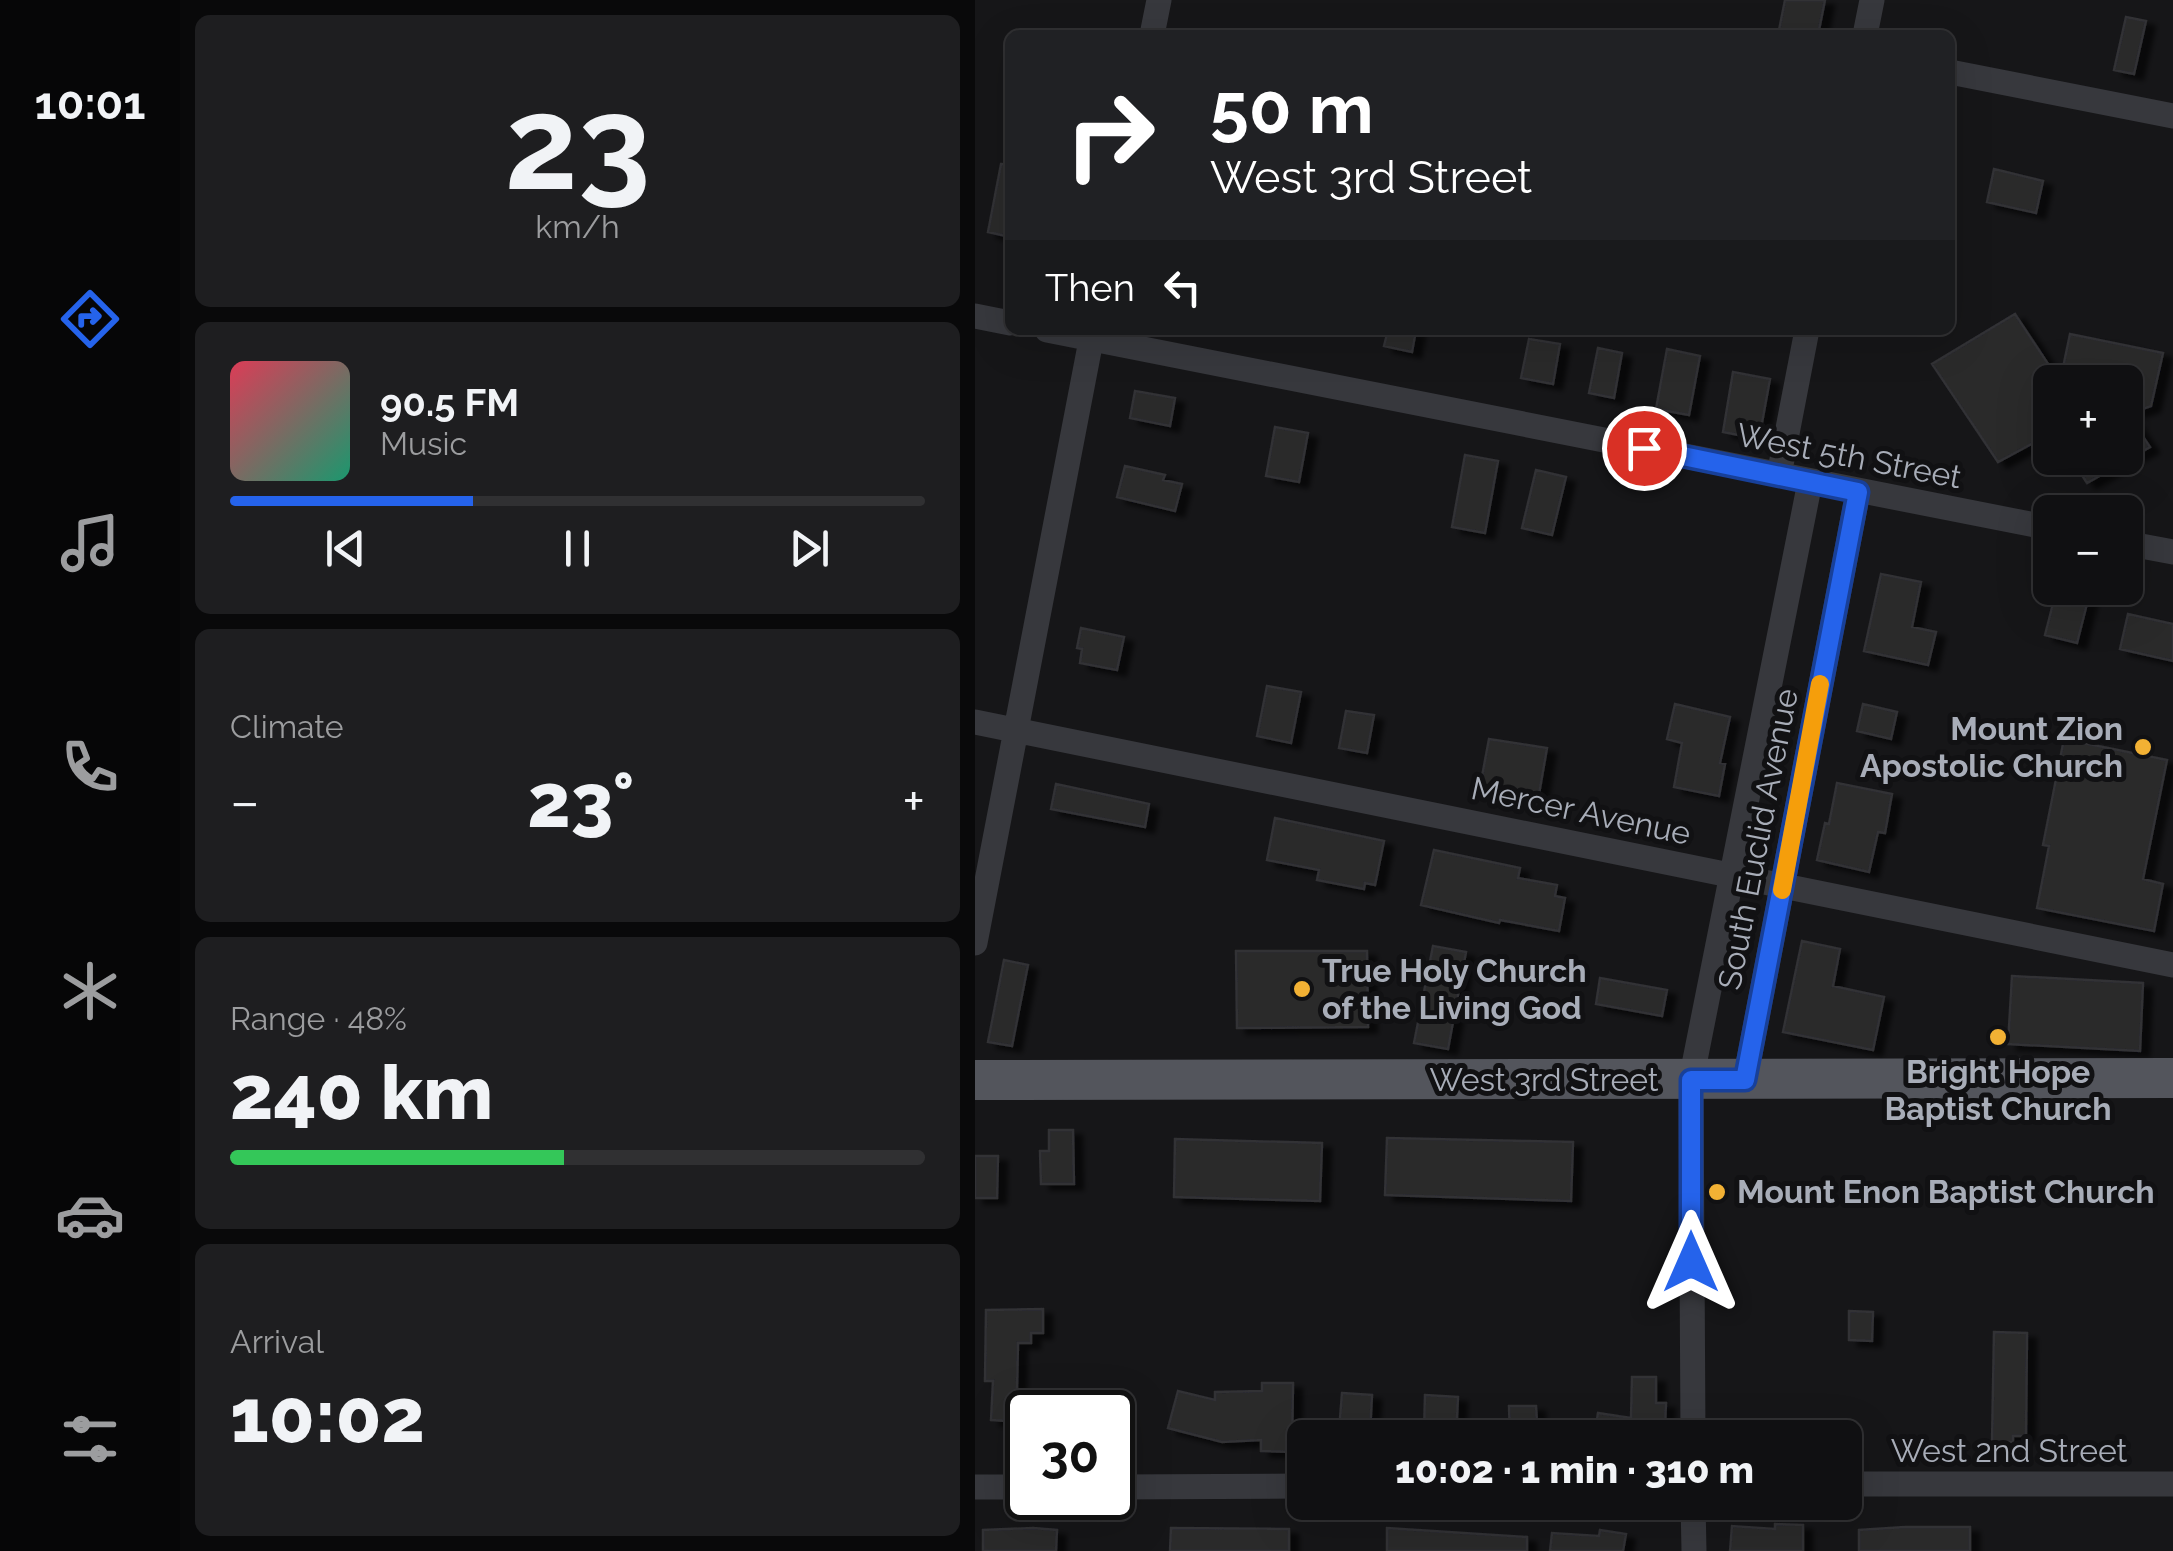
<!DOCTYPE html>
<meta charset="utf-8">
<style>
body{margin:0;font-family:Raleway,sans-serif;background:#1e1e20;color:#f1f3f6;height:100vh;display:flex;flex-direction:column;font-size:38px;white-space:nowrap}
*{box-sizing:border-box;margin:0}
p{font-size:32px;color:#9c9d9f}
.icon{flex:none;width:55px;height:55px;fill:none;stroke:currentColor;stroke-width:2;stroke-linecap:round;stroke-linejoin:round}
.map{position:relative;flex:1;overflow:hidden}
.side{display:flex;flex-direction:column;gap:15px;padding:15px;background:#09090a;width:795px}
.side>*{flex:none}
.banner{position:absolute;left:30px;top:30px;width:950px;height:305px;border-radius:15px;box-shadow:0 10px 40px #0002,0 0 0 2px #303032;background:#202124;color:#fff;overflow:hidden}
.fabs{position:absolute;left:1058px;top:365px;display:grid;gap:20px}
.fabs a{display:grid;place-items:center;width:110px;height:110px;border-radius:15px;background:#101012;box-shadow:0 10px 40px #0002,0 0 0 2px #303032;font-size:50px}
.speed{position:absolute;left:30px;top:1390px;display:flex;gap:20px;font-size:50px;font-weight:700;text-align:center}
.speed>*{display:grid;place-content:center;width:130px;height:130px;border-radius:50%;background:#101012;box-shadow:0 10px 40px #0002,0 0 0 2px #303032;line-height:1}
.speed .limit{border:5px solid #111;border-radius:15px;background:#fff;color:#111}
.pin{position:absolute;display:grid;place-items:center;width:85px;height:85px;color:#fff;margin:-42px;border:5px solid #fff;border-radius:50%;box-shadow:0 2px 10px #0007}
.me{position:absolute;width:110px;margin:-55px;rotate:0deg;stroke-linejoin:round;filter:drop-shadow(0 0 8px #0008)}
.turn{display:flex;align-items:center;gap:35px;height:210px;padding:0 40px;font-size:45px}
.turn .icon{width:130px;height:130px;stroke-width:2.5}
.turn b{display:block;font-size:70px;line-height:85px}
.then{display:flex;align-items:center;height:95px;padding:0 40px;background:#0003;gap:20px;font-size:38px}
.big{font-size:75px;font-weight:800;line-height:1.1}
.side .widget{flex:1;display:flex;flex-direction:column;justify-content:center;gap:15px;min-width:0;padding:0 35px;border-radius:15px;background:#1e1e20}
.side .dial{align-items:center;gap:0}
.dial b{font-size:130px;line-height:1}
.song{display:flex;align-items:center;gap:30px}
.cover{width:120px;height:120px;border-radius:15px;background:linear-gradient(135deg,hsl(350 70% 55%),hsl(160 70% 35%))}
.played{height:10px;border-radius:5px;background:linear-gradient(90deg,#2563eb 35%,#303032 35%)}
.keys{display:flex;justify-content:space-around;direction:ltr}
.heat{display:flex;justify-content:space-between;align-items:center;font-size:55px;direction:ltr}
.charge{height:15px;border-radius:8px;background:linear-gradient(90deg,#34c759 48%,#303032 0)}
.trip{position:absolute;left:312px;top:1420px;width:575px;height:100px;border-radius:15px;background:#101012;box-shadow:0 10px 40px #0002,0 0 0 2px #303032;font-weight:800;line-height:100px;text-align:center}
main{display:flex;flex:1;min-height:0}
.tabs{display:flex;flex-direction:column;width:180px;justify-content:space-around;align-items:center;background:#060607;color:#9c9d9f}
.tabs .icon{width:70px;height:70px}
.tabs .on{color:#2563eb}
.tabs b{font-size:45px;color:#f1f3f6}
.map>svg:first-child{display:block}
</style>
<main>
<nav class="tabs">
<b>10:01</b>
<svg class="icon on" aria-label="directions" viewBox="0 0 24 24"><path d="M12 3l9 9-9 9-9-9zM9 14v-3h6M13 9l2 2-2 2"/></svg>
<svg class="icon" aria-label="music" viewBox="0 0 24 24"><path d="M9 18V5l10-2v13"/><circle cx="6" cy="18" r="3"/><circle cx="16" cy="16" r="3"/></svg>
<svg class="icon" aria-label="phone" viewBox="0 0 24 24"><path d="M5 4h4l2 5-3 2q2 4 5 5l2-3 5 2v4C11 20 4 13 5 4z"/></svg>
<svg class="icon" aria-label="climate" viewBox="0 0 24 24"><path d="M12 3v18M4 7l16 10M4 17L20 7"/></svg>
<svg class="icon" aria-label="car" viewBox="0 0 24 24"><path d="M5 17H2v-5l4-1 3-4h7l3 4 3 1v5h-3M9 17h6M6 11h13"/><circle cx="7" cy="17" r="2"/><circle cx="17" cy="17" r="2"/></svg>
<svg class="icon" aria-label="filters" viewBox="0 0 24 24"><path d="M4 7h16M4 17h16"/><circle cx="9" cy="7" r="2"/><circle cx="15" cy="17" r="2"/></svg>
</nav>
<section class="side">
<div class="widget dial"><b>23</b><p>km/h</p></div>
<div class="widget">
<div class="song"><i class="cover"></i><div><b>90.5 FM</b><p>Music</p></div></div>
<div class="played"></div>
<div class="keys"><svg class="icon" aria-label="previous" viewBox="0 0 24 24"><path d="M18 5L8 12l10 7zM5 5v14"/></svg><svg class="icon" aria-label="pause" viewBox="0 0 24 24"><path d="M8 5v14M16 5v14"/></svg><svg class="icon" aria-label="next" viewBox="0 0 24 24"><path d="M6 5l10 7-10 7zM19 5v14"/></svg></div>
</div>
<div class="widget"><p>Climate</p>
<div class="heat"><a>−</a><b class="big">23°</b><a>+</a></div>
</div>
<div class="widget"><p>Range · 48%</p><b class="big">240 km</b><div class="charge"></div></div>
<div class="widget"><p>Arrival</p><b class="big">10:02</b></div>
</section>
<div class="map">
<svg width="1198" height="1551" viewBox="0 0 1198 1551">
<defs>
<filter id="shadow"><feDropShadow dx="9" dy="5.5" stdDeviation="2.5" flood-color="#0009"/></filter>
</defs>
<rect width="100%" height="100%" fill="#161618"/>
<path fill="#29292c" stroke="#303034" stroke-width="2.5" filter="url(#shadow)" d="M 810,0 L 850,0 L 843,35 L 803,35 Z
M 1151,17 L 1171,21 L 1159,74 L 1139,70 Z
M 26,164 L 35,165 L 35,237 L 13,232 Z
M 1019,169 L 1068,181 L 1061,213 L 1012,202 Z
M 1040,314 L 1085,382 L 1095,334 L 1188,353 L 1176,406 L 1153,414 L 1175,447 L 1112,483 L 1096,458 L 1150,458 L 1150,382 L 1075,382 L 1075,434 L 1023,462 L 957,364 Z
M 413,330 L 441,330 L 437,352 L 409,346 Z
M 554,339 L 585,344 L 578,384 L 546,378 Z
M 623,348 L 647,353 L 639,398 L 614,393 Z
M 692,349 L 725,356 L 714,415 L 681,409 Z
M 758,372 L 795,379 L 784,439 L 748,432 Z
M 160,391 L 200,398 L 195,426 L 155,418 Z
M 300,427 L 333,433 L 324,482 L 291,476 Z
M 490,455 L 523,461 L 510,533 L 477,527 Z
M 150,466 L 190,475 L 188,480 L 207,484 L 200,511 L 142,497 Z
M 561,470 L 591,477 L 577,535 L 547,528 Z
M 906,574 L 946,582 L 937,627 L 961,632 L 953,665 L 889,651 Z
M 1082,588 L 1116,588 L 1102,643 L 1070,635 Z
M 1153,614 L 1198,624 L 1198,661 L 1145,649 Z
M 106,628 L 149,637 L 142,670 L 105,663 L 107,649 L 102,648 Z
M 292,686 L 326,692 L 316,743 L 282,736 Z
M 700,704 L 755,717 L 745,763 L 750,764 L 744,796 L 699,787 L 707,743 L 692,739 Z
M 888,704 L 922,712 L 916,739 L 882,731 Z
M 371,711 L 399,715 L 392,753 L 364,748 Z
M 514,739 L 572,748 L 564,794 L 531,787 L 530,792 L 505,787 Z
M 1089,739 L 1192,760 L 1168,879 L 1188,884 L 1179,931 L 1062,908 L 1074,846 L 1068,845 Z
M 862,783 L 917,794 L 910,833 L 903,832 L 894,872 L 842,860 L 850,823 L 854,824 Z
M 81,784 L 174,804 L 170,827 L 76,809 Z
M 300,818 L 409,841 L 400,885 L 390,883 L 389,889 L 342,880 L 344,870 L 292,860 Z
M 459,850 L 545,868 L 543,878 L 582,885 L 580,896 L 590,898 L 584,931 L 525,920 L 524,923 L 446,905 Z
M 827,941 L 865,949 L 858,986 L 909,997 L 898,1050 L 808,1032 Z
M 458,946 L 491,952 L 473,1049 L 439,1043 Z
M 261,951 L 392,951 L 393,1027 L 262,1028 Z
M 29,960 L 53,965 L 37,1046 L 13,1042 Z
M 1037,976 L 1168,983 L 1165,1051 L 1033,1044 Z
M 625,978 L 692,990 L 687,1016 L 621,1004 Z
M 74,1130 L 98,1130 L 99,1184 L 66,1184 L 65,1151 L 74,1151 Z
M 412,1138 L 598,1142 L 596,1201 L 410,1195 Z
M 200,1139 L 347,1143 L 345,1201 L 199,1197 Z
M 0,1156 L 23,1156 L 22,1198 L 0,1198 Z
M 68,1309 L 68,1333 L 56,1333 L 56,1343 L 43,1343 L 42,1389 L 83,1393 L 81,1412 L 52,1412 L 52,1430 L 31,1429 L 32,1421 L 16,1420 L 18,1381 L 10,1381 L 11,1310 Z
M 874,1311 L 898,1312 L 897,1341 L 874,1340 Z
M 1019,1332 L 1052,1333 L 1051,1436 L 1038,1436 L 1038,1442 L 1017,1442 Z
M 657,1377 L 681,1377 L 681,1403 L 691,1403 L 690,1427 L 682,1427 L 682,1438 L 619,1438 L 623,1413 L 656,1418 Z
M 287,1383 L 318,1383 L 317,1452 L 286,1451 L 286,1440 L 247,1442 L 193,1428 L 203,1391 L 240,1400 L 240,1392 L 287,1391 Z
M 367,1393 L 397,1395 L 395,1433 L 364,1431 Z
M 450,1395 L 483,1397 L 481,1438 L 460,1438 L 460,1432 L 449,1431 Z
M 534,1406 L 561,1406 L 563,1438 L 535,1438 Z
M 800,1524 L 828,1525 L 828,1551 L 755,1551 L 757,1526 L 800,1529 Z
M 930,1527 L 995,1527 L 995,1551 L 884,1551 L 884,1530 Z
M 58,1528 L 82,1530 L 81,1551 L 8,1551 L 8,1530 Z
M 196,1528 L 314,1529 L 314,1551 L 195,1551 Z
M 412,1528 L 552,1537 L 552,1551 L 412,1551 Z
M 625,1530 L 651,1534 L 648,1551 L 575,1551 L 577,1533 L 624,1536 Z"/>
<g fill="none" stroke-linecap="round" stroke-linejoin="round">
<path stroke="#37383d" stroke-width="25" d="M 177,35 L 184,0
M 890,35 L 897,0
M 975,72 L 1198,116
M 0,316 L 35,323
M 72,330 L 1075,528
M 804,475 L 832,330
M 1150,543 L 1198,552
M 0,722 L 1198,965
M 0,943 L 118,330
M 770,1080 L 883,492
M 718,1438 L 716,1080 L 835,482
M 870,1484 L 1198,1484
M 0,1487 L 52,1487
M 138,1487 L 330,1486
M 718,1502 L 719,1551"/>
<path stroke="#53555c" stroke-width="40" d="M 0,1080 L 1198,1078"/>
</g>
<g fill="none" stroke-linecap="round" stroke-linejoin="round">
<defs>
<path id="route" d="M 669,448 L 883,492 L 770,1080 L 716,1080 L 716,1262"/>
</defs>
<use href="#route" stroke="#184099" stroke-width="25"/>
<use href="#route" stroke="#2563eb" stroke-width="18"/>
<path stroke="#f59e0b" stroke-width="18" d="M 807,890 L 845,684"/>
</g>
<g fill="#f2b134" stroke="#111113" stroke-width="4">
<circle cx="1168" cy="747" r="10"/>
<circle cx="327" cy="989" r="10"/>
<circle cx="1023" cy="1037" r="10"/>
<circle cx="742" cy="1192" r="10"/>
</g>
<g text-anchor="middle" stroke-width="10" stroke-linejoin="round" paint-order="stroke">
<g font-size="32" fill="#a8adb8" stroke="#111113">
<text transform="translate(874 456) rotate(11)" y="11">West 5th Street</text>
<text transform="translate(606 811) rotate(12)" y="11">Mercer Avenue</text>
<text transform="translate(783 839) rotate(-79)" y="11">South Euclid Avenue</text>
<text x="569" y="1091">West 3rd Street</text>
<text x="1034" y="1462">West 2nd Street</text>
</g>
<g font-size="32" font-weight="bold" fill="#a8adb8" stroke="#111113" text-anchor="start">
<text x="1148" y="740" text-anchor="end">Mount Zion<tspan x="1148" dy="37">Apostolic Church</tspan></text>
<text x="347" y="982">True Holy Church<tspan x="347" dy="37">of the Living God</tspan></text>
<text x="1023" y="1083" text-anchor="middle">Bright Hope<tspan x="1023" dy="37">Baptist Church</tspan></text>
<text x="762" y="1203">Mount Enon Baptist Church</text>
</g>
</g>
</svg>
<div class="fabs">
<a>+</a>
<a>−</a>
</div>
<div class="speed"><div class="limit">30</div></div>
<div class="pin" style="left:669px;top:448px;background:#d93025"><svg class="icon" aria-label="arrive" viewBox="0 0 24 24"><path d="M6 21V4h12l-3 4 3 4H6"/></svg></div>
<svg class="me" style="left:716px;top:1262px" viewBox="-20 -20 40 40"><path d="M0-17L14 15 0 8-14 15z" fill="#2563eb" stroke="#fff" stroke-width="4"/></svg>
<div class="trip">10:02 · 1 min · 310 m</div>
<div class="banner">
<div class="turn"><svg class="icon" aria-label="right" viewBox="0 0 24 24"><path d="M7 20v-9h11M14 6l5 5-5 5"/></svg><div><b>50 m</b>West 3rd Street</div></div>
<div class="then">Then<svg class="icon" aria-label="left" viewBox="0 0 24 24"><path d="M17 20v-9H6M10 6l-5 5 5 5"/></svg></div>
</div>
</div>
</main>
